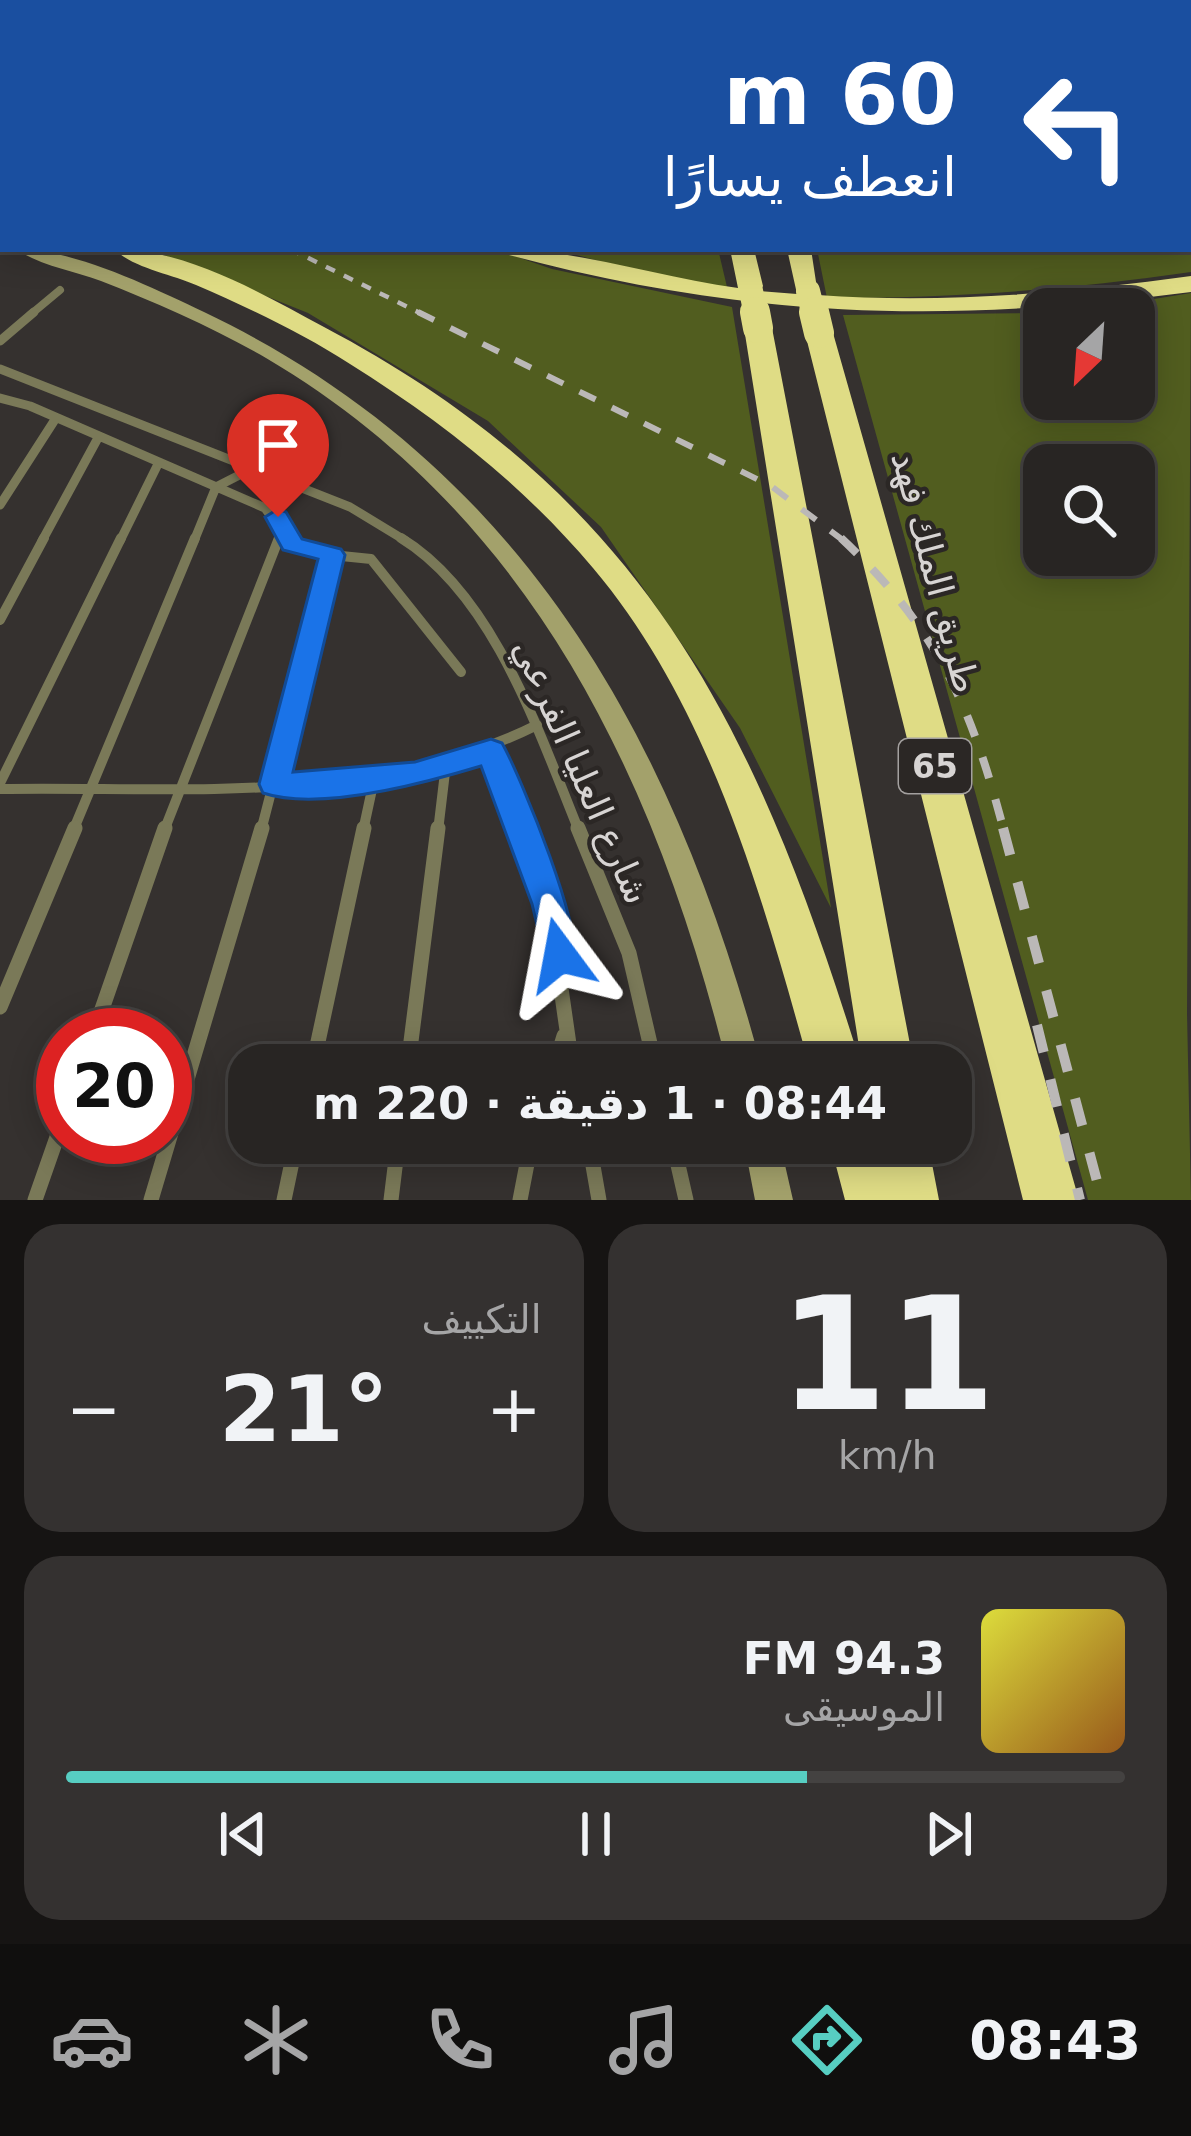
<!DOCTYPE html>
<html lang="ar">
<meta charset="utf-8">
<style>
body{margin:0;font-family:"DejaVu Sans","Noto Sans Arabic",sans-serif;background:#343130;color:#f1f3f6;direction:rtl;height:100vh;display:flex;flex-direction:column;font-size:45px;white-space:nowrap}
*{box-sizing:border-box;margin:0}
p{font-size:39px;color:#a5a5a6}
.icon{flex:none;width:66px;height:66px;fill:none;stroke:currentColor;stroke-width:2;stroke-linecap:round;stroke-linejoin:round}
.map{position:relative;height:1200px;overflow:hidden;direction:ltr}
.panel{display:flex;flex-direction:column;gap:24px;padding:24px;background:#161413;flex:1}
.panel>*{flex:none}
.hud{position:absolute;left:0px;top:0px;width:1191px;height:252px;box-shadow:0 6px 30px #0003,0 0 0 3px #444241;direction:rtl;background:#1a4fa0;color:#fff;overflow:hidden}
.needle{width:78px;rotate:205deg}
.tools{position:absolute;left:1023px;top:288px;display:grid;gap:24px}
.tools a{display:grid;place-items:center;width:132px;height:132px;border-radius:24px;background:#282523;box-shadow:0 6px 30px #0003,0 0 0 3px #444241;font-size:60px}
.speed{position:absolute;left:36px;top:1008px;display:flex;gap:24px;font-size:60px;font-weight:700;text-align:center}
.speed>*{display:grid;place-content:center;width:156px;height:156px;border-radius:50%;background:#282523;box-shadow:0 6px 30px #0003,0 0 0 3px #444241;line-height:1}
.speed .limit{border:18px solid #d22;background:#fff;color:#111}
.pin{position:absolute;display:grid;place-items:center;width:102px;height:102px;color:#fff;margin:-123px -51px;border-radius:50% 50% 50% 0;rotate:-45deg;box-shadow:0 0 12px #0007}
.pin .icon{rotate:45deg}
.me{position:absolute;width:132px;margin:-66px;rotate:347deg;stroke-linejoin:round;filter:drop-shadow(0 0 9px #0008)}
.turn{display:flex;align-items:center;gap:42px;height:252px;padding:0 36px;font-size:54px}
.turn .icon{width:156px;height:156px;stroke-width:2.5}
.turn b{display:block;font-size:84px;line-height:102px}
.big{font-size:90px;font-weight:700;line-height:1.1}
.panel .tile{flex:1;display:flex;flex-direction:column;justify-content:center;gap:18px;min-width:0;padding:0 42px;border-radius:36px;background:#343130}
.panel .dial{align-items:center;gap:0}
.dial b{font-size:156px;line-height:1}
.song{display:flex;align-items:center;gap:36px}
.cover{width:144px;height:144px;border-radius:18px;background:linear-gradient(135deg,hsl(60 70% 55%),hsl(30 70% 35%))}
.played{height:12px;border-radius:6px;background:linear-gradient(90deg,#57cec2 70%,#444241 70%)}
.keys{display:flex;justify-content:space-around;direction:ltr}
.heat{display:flex;justify-content:space-between;align-items:center;font-size:66px;direction:ltr}
.panel .tiles{flex:1;display:grid;gap:24px;grid-template-columns:1fr 1fr}
.tile:last-child{grid-column:span 2}
.trip{position:absolute;left:228px;top:1044px;width:744px;height:120px;border-radius:36px;background:#282523;box-shadow:0 6px 30px #0003,0 0 0 3px #444241;font-weight:700;line-height:120px;text-align:center;direction:rtl}
.menu{display:flex;height:192px;justify-content:space-around;align-items:center;background:#100f0e;color:#a5a5a6}
.menu .icon{width:84px;height:84px}
.menu .active{color:#57cec2}
.menu b{font-size:54px;color:#f1f3f6}
.map>svg:first-child{display:block}
</style>
<div class="map">
<svg width="1191" height="1200" viewBox="0 0 1191 1200">
<rect width="100%" height="100%" fill="#35312f"/>
<path fill="#515d1f" fill-rule="evenodd" d="M 1191,136 L 1191,272 C 1069,290 950,298 827,298 L 817,249 L 1188,249 Z
M 149,249 L 494,249 L 552,269 L 732,307 L 831,908 L 740,728 L 601,527 L 488,421 L 308,313 Z
M 554,249 L 718,249 L 727,287 L 663,278 Z
M 1191,293 L 1187,1013 L 1191,1200 L 1088,1200 L 843,315 L 1044,313 L 1044,399 L 1134,399 L 1134,309 L 1092,309 ZM 1044,465 L 1134,465 L 1134,555 L 1044,555 Z"/>
<g fill="none" stroke-linecap="round" stroke-linejoin="round">
<path stroke="#7a7958" stroke-width="6" d="M 252,3 L 257,0"/>
<path stroke="#7a7958" stroke-width="8" d="M 30,315 L 60,290"/>
<path stroke="#7a7958" stroke-width="9" d="M 0,341 L 34,312
M 0,369 L 350,507 L 406,541
M 0,398 L 30,406 L 265,508 L 289,541
M 0,505 L 56,418
M 42,541 L 99,436
M 120,541 L 159,462
M 194,541 L 216,487 L 255,467
M 278,541 L 283,528"/>
<path stroke="#7a7958" stroke-width="10" d="M 287,538 L 312,553 L 371,559 L 461,672
M 401,538 C 494,595 539,733 579,831
M 0,620 L 44,538
M 491,751 L 521,831
M 0,783 L 121,538
M 0,789 C 179,786 373,807 537,725
M 73,831 L 195,538
M 164,831 L 279,538
M 261,831 L 332,555
M 363,831 L 374,780
M 438,831 L 446,764"/>
<path stroke="#7a7958" stroke-width="15" d="M 520,828 L 549,905 L 572,1065
M 578,828 L 629,953 L 655,1065
M 0,1007 L 75,828
M 93,1035 L 165,828
M 313,1065 L 364,828
M 408,1065 L 438,828
M 555,1065 L 564,1036
M 589,1143 L 599,1200
M 673,1143 L 686,1200
M 35,1200 L 63,1120
M 151,1200 L 262,828
M 284,1200 L 296,1143
M 391,1200 L 398,1143
M 520,1200 L 531,1143"/>
<path fill="#a3a16b" fill-rule="evenodd" d="M 0,237 L 3,238 L 3,248 L 0,247 Z
M 16,249 C 74,249 151,287 204,312 C 522,464 673,737 761,1065 L 727,1065 C 656,778 531,514 266,358 C 214,328 157,303 101,281 C 74,271 38,265 16,249 Z
M 744,1143 L 780,1143 L 793,1200 L 755,1200 Z"/>
<path fill="#c2c078" fill-rule="evenodd" d="M 87,0 L 102,0 L 85,3 Z
M 1010,0 L 1034,0 L 1037,3 L 1013,3 Z
M 1188,31 L 1191,31 L 1191,40 L 1188,40 Z"/>
<path fill="#dfdc85" fill-rule="evenodd" d="M 684,0 L 700,0 L 700,3 L 684,3 Z
M 727,0 L 743,0 L 744,3 L 728,3 Z
M 832,0 L 848,0 L 850,3 L 834,3 Z
M 964,0 L 990,0 L 992,3 L 966,3 Z
M 1188,42 L 1191,42 L 1191,52 L 1188,52 Z
M 0,122 L 3,122 L 3,134 L 0,134 Z
M 1188,127 L 1191,127 L 1191,139 L 1188,139 Z
M 0,176 L 3,176 L 3,190 L 0,190 Z
M 0,202 L 3,203 L 3,217 L 0,216 Z
M 114,249 C 186,249 261,293 324,327 C 648,498 757,729 861,1065 L 809,1065 C 762,895 709,705 593,568 C 523,485 441,421 350,364 C 302,333 249,308 196,285 C 171,274 133,268 114,249 Z
M 502,249 C 576,249 662,278 738,288 L 730,249 L 754,249 L 763,286 L 760,291 L 797,294 L 787,249 L 811,249 L 818,295 C 943,304 1067,293 1191,276 L 1191,292 C 946,324 745,319 505,254 Z
M 758,320 L 772,328 L 914,1065 L 862,1065 L 744,328 Z
M 819,325 L 833,333 L 1079,1200 L 1023,1200 L 805,333 Z
M 830,1143 L 928,1143 L 939,1200 L 845,1200 Z"/>
<path stroke="#bbb8b7" stroke-width="4.5" stroke-dasharray="10 10" stroke-linecap="butt" d="M 290,249 L 424,315"/>
<path stroke="#bbb8b7" stroke-width="6" stroke-dasharray="18 18" stroke-linecap="butt" d="M 418,312 L 771,486 L 844,541"/>
<path stroke="#bbb8b7" stroke-width="8" stroke-dasharray="22 22" stroke-linecap="butt" d="M 841,538 C 937,628 971,705 1004,831"/>
<path stroke="#bbb8b7" stroke-width="10" stroke-dasharray="28 28" stroke-linecap="butt" d="M 1003,828 L 1102,1200
M 1037,1025 L 1080,1200"/>
<path stroke="#dfdc85" stroke-width="24" d="M 750,286 L 756,315
M 808,291 L 814,315"/>
<path stroke="#dfdc85" stroke-width="30" d="M 755,312 L 758,328
M 814,312 L 819,333"/>
</g>
<path fill="#6d2c45" d="M 171,0 L 219,0 L 217,3 L 172,3 Z"/>
<path fill="#592438" d="M 0,0 L 26,0 L 23,3 L 3,3 L 3,21 L 0,23 Z"/>
<path fill="#1a73e8" stroke="#114b97" stroke-width="3" d="M 278,509 L 286,512 L 302,539 L 341,549 L 345,555 L 293,772 L 415,762 L 491,739 L 502,743 C 521,777 587,937 573,967 L 560,971 L 547,967 L 532,904 L 481,766 C 425,783 320,812 263,793 L 259,784 L 318,559 L 283,550 L 265,517 Z"/>
<g text-anchor="middle" stroke-width="9" stroke-linejoin="round" paint-order="stroke">
<rect fill="#2b2725" stroke="#a3a09f" stroke-width="3" x="899" y="739" width="72" height="54" rx="9"/>
<g font-size="33" font-weight="bold" fill="#d7d4d3">
<text x="935" y="778">65</text>
</g>
<g font-size="36" fill="#d7d4d3" stroke="#2b2725">
<text transform="translate(936 572) rotate(75)" y="13">طريق الملك فهد</text>
<text transform="translate(582 771) rotate(66)" y="13">شارع العليا الفرعي</text>
</g>
</g>
</svg>
<div class="tools">
<a><svg class="needle" viewBox="-14 -14 28 28"><path d="M0-13l5 13h-10z" fill="#e53935"/><path d="M0 13l5-13h-10z" fill="#a5a5a6"/></svg></a>
<a><svg class="icon" aria-label="search" viewBox="0 0 24 24"><circle cx="10" cy="10" r="6"/><path d="M15 15l6 6"/></svg></a>
</div>
<div class="speed"><div class="limit">20</div></div>
<div class="pin" style="left:278px;top:517px;background:#d93025"><svg class="icon" aria-label="arrive" viewBox="0 0 24 24"><path d="M6 21V4h12l-3 4 3 4H6"/></svg></div>
<svg class="me" style="left:560px;top:955px" viewBox="-20 -20 40 40"><path d="M0-17L14 15 0 8-14 15z" fill="#1a73e8" stroke="#fff" stroke-width="4"/></svg>
<div class="trip">08:44 · 1 دقيقة · 220 m</div>
<div class="hud">
<div class="turn"><svg class="icon" aria-label="left" viewBox="0 0 24 24"><path d="M17 20v-9H6M10 6l-5 5 5 5"/></svg><div><b>60 m</b>انعطف يسارًا</div></div>
</div>
</div>
<section class="panel">
<div class="tiles">
<div class="tile dial"><b>11</b><p>km/h</p></div>
<div class="tile"><p>التكييف</p>
<div class="heat"><a>−</a><b class="big">21°</b><a>+</a></div>
</div>
<div class="tile">
<div class="song"><i class="cover"></i><div><b>94.3 FM</b><p>الموسيقى</p></div></div>
<div class="played"></div>
<div class="keys"><svg class="icon" aria-label="previous" viewBox="0 0 24 24"><path d="M18 5L8 12l10 7zM5 5v14"/></svg><svg class="icon" aria-label="pause" viewBox="0 0 24 24"><path d="M8 5v14M16 5v14"/></svg><svg class="icon" aria-label="next" viewBox="0 0 24 24"><path d="M6 5l10 7-10 7zM19 5v14"/></svg></div>
</div>
</div>
</section>
<nav class="menu">
<b>08:43</b>
<svg class="icon active" aria-label="directions" viewBox="0 0 24 24"><path d="M12 3l9 9-9 9-9-9zM9 14v-3h6M13 9l2 2-2 2"/></svg>
<svg class="icon" aria-label="music" viewBox="0 0 24 24"><path d="M9 18V5l10-2v13"/><circle cx="6" cy="18" r="3"/><circle cx="16" cy="16" r="3"/></svg>
<svg class="icon" aria-label="phone" viewBox="0 0 24 24"><path d="M5 4h4l2 5-3 2q2 4 5 5l2-3 5 2v4C11 20 4 13 5 4z"/></svg>
<svg class="icon" aria-label="climate" viewBox="0 0 24 24"><path d="M12 3v18M4 7l16 10M4 17L20 7"/></svg>
<svg class="icon" aria-label="car" viewBox="0 0 24 24"><path d="M5 17H2v-5l4-1 3-4h7l3 4 3 1v5h-3M9 17h6M6 11h13"/><circle cx="7" cy="17" r="2"/><circle cx="17" cy="17" r="2"/></svg>
</nav>
